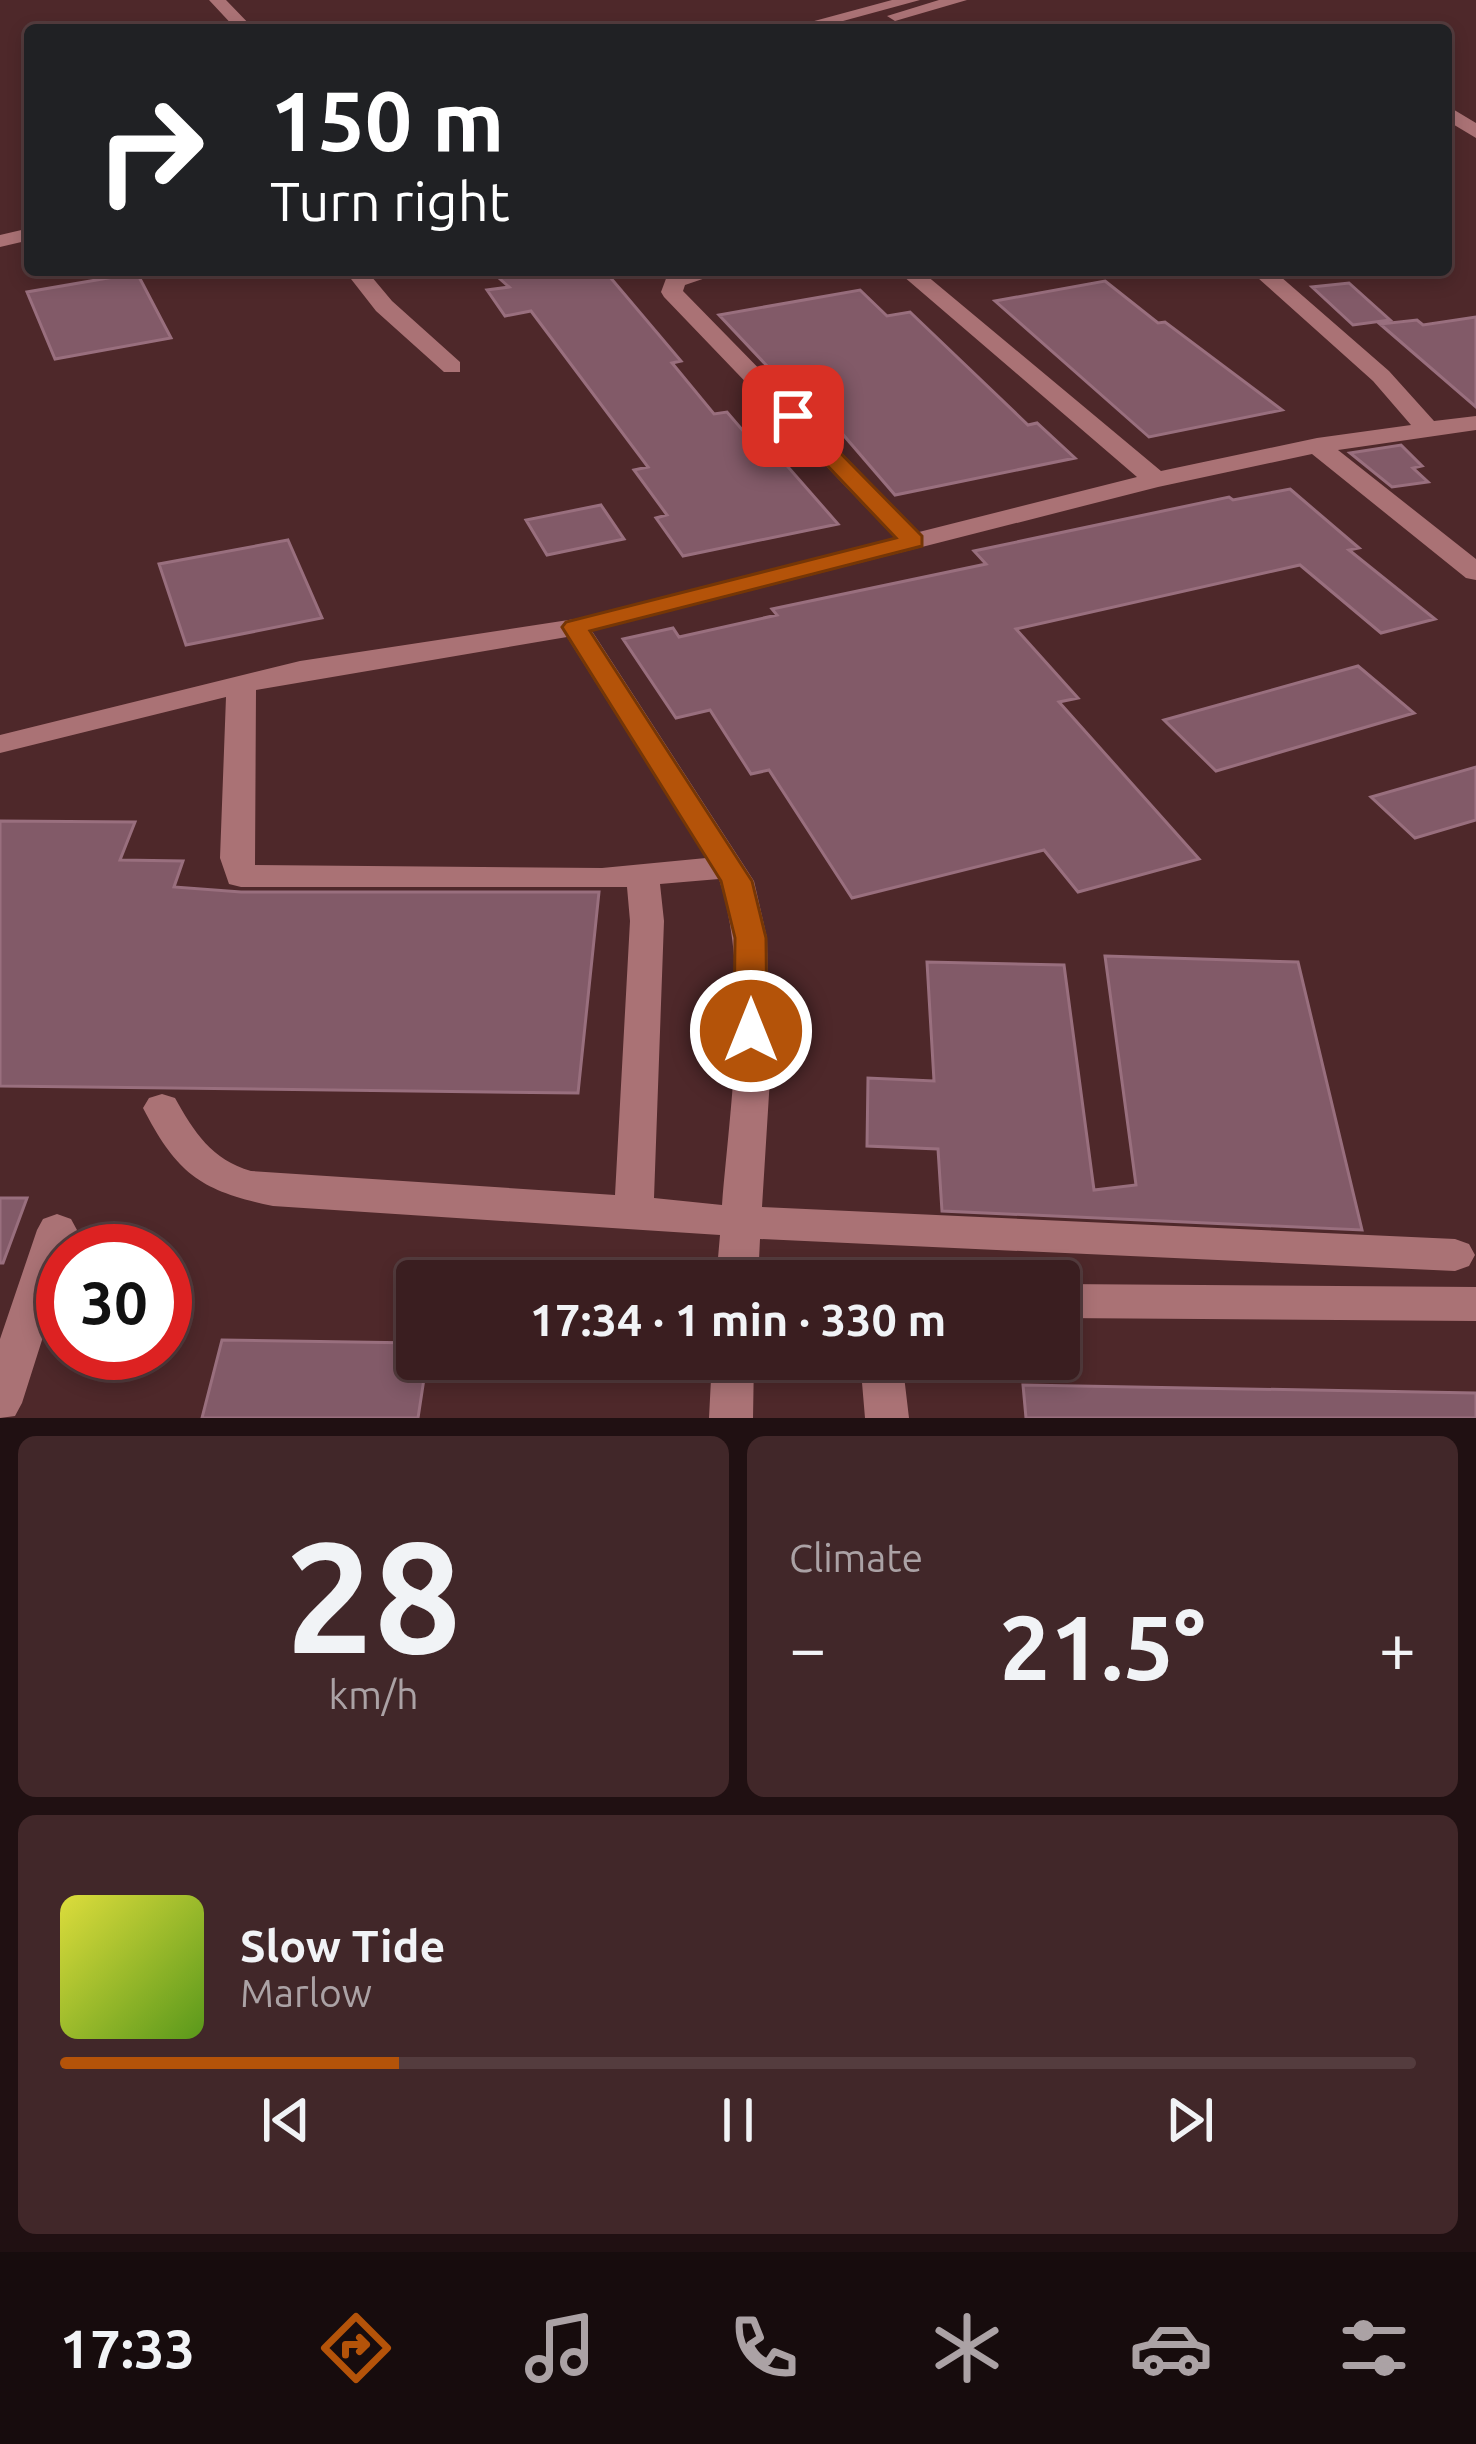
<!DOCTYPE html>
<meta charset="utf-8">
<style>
body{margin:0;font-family:Ubuntu,sans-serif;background:#412729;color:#f1f3f6;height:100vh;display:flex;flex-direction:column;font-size:45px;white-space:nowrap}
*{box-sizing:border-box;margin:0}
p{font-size:39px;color:#aba2a5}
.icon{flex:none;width:66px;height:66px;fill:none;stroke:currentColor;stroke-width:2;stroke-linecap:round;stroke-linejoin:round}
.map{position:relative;height:1418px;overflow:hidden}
.sheet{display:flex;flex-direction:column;gap:18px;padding:18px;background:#201012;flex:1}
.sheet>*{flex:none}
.banner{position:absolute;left:24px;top:24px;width:1428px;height:252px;border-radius:12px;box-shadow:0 6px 18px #0003,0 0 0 3px #543c3e;background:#202124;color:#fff;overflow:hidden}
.speed{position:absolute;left:36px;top:1224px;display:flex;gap:24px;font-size:60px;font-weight:700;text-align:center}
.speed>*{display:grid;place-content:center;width:156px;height:156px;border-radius:50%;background:#3a1e20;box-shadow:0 6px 18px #0003,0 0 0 3px #543c3e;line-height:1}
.speed .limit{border:18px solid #d22;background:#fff;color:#111}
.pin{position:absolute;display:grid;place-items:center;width:102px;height:102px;color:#fff;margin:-51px;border-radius:24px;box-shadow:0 6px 18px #0006}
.me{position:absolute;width:132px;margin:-66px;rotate:0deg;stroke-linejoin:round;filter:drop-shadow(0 0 9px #0008)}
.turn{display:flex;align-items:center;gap:42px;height:252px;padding:0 48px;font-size:54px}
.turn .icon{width:156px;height:156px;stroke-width:2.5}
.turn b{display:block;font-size:84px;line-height:102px}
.big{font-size:90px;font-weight:700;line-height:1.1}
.sheet .card{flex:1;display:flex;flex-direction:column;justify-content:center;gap:18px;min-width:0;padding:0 42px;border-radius:18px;background:#412729}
.sheet .dial{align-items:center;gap:0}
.dial b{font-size:156px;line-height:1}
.song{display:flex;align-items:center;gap:36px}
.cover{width:144px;height:144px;border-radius:18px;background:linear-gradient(135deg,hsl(60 70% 55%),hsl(90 70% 35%))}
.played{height:12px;border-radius:6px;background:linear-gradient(90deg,#b45309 25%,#543c3e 25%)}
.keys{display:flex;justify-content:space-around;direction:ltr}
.heat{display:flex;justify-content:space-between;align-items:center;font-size:66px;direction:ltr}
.sheet .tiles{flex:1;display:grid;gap:18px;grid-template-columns:1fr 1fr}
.card:last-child{grid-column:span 2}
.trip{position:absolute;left:396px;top:1260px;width:684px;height:120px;border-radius:12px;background:#3a1e20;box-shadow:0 6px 18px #0003,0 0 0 3px #543c3e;font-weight:700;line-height:120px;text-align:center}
.dock{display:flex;height:192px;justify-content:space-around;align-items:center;background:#170c0d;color:#aba2a5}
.dock .icon{width:84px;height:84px}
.dock .active{color:#b45309}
.dock b{font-size:54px;color:#f1f3f6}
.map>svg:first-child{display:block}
</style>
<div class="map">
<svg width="1476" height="1418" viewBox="0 0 1476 1418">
<rect width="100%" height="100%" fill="#4e282a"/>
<path fill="#825a68" stroke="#996f7e" stroke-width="3" d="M 490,270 L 604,270 L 681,361 L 672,363 L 714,414 L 727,412 L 756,446 L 768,444 L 838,524 L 683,556 L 656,518 L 667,515 L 634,470 L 648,467 L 531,311 L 505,316 L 487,290 L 509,287 Z
M 137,273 L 171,338 L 55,359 L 27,292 Z
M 1105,281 L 1158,323 L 1165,322 L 1282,410 L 1149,437 L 995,301 Z
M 1349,283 L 1390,320 L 1353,325 L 1312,287 Z
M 860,290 L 887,316 L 910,312 L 1028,425 L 1037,423 L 1075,458 L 895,495 L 827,416 L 816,418 L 719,315 Z
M 1476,317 L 1476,407 L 1380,324 L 1417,320 L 1423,325 Z
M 1401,445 L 1422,466 L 1413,468 L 1428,482 L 1392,487 L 1350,453 Z
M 1290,489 L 1359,548 L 1349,550 L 1435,619 L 1381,633 L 1300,565 L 1016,629 L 1078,698 L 1059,702 L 1199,859 L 1078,892 L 1044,850 L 852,898 L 769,770 L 751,774 L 710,710 L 676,718 L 623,639 L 673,628 L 679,637 L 777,615 L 772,609 L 986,564 L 974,551 L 1229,497 L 1233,500 Z
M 601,505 L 624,539 L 547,555 L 526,520 Z
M 288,540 L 322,618 L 186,645 L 159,564 Z
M 1358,666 L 1414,713 L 1216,771 L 1164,720 Z
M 1476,767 L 1476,820 L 1415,838 L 1371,797 Z
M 0,821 L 135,822 L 120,860 L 183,861 L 174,887 L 241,892 L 599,892 L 578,1093 L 0,1086 Z
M 1105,956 L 1298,962 L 1362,1230 L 942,1211 L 938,1149 L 867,1146 L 868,1078 L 934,1081 L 927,962 L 1064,965 L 1094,1190 L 1136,1185 Z
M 0,1198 L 27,1198 L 3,1263 L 0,1263 Z
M 222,1340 L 417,1343 L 417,1359 L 427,1359 L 418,1418 L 202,1418 Z
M 1023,1385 L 1476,1393 L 1476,1418 L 1026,1418 Z"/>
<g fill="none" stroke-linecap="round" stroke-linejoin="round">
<path fill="#aa7275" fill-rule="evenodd" d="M 209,0 L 226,0 L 255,30 L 237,30 Z
M 892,0 L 920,0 L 810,30 L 781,30 Z
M 939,0 L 967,0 L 895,21 L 887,16 Z
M 1446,105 L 1476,123 L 1476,138 L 1446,120 Z
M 30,228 L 30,240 L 0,247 L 0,235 Z
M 344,270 L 366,270 L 392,301 L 460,362 L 460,372 L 444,372 L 376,311 Z
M 692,270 L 729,270 L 685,285 L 683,291 L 919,532 L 1137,477 L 896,270 L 920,270 L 1161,471 L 1317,438 L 1411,425 L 1373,381 L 1249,270 L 1273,270 L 1389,371 L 1434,421 L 1476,416 L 1476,430 L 1338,450 L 1476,559 L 1476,580 L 1466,578 L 1312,454 L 1158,487 L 592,631 L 754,881 L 767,938 L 770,1078 L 762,1207 L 1455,1239 L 1469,1244 L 1475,1255 L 1469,1266 L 1455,1271 L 760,1239 L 758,1281 L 716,1281 L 720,1235 L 273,1206 C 201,1191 177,1174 143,1108 L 149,1098 L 162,1094 L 175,1098 C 194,1132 212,1160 251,1171 L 615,1195 L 630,921 L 627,887 L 241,887 L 229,884 L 220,858 L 226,697 L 0,753 L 0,735 L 300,661 L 575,619 L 895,538 L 664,297 L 661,292 L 667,276 ZM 567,637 L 706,858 L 602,868 L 255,865 L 256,690 ZM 719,879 C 751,975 730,1105 722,1205 L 654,1198 L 664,921 L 660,884 Z
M 57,1214 L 71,1219 L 77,1230 L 70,1251 L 63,1251 L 63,1274 L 22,1403 L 15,1416 L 0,1418 L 0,1339 L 37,1230 L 43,1219 Z
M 1059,1284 L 1476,1287 L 1476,1321 L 1059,1318 Z
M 712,1359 L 754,1359 L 753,1418 L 709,1418 Z
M 860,1359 L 902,1359 L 909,1418 L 865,1418 Z"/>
</g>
<path fill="#b45309" stroke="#753606" stroke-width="3" d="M 793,410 L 800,412 L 922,536 L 922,546 L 590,631 L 752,881 L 766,938 L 767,1031 L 763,1040 L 739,1040 L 734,1031 L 735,938 L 721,881 L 562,627 L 566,622 L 896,538 L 785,421 L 785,412 Z"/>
</svg>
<div class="speed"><div class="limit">30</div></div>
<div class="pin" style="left:793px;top:416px;background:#d93025"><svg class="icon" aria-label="arrive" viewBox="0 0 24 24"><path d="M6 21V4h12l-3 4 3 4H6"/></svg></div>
<svg class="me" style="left:751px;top:1031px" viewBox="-20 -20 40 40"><circle r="17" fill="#b45309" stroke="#fff" stroke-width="3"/><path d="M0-11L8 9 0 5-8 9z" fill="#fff"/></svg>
<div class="trip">17:34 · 1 min · 330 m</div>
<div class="banner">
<div class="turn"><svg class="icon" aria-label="right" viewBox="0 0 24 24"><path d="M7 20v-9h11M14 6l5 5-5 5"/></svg><div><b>150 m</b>Turn right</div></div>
</div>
</div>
<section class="sheet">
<div class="tiles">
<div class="card dial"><b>28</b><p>km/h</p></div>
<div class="card"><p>Climate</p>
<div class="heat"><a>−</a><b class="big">21.5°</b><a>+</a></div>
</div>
<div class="card">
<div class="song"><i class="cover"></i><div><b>Slow Tide</b><p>Marlow</p></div></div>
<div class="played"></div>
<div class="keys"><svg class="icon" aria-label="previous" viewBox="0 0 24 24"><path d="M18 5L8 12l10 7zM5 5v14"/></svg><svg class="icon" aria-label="pause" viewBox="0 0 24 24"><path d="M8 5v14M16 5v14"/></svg><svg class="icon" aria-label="next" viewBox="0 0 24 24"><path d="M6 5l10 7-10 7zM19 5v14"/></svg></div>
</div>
</div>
</section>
<nav class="dock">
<b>17:33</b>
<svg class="icon active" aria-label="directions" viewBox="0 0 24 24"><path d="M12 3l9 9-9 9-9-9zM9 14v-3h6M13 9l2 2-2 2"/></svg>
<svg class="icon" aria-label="music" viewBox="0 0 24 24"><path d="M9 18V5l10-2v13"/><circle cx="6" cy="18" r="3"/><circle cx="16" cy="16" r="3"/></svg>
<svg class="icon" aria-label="phone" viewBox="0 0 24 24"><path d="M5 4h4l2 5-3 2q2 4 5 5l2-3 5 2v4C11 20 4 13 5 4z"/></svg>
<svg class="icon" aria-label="climate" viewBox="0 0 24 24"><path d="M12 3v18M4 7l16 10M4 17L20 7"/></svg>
<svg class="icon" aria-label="car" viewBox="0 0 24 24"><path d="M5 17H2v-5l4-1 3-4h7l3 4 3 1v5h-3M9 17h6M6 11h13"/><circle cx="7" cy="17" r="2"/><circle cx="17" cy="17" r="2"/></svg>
<svg class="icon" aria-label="filters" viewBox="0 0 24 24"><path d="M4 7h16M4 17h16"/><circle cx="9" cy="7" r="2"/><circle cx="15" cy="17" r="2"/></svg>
</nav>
